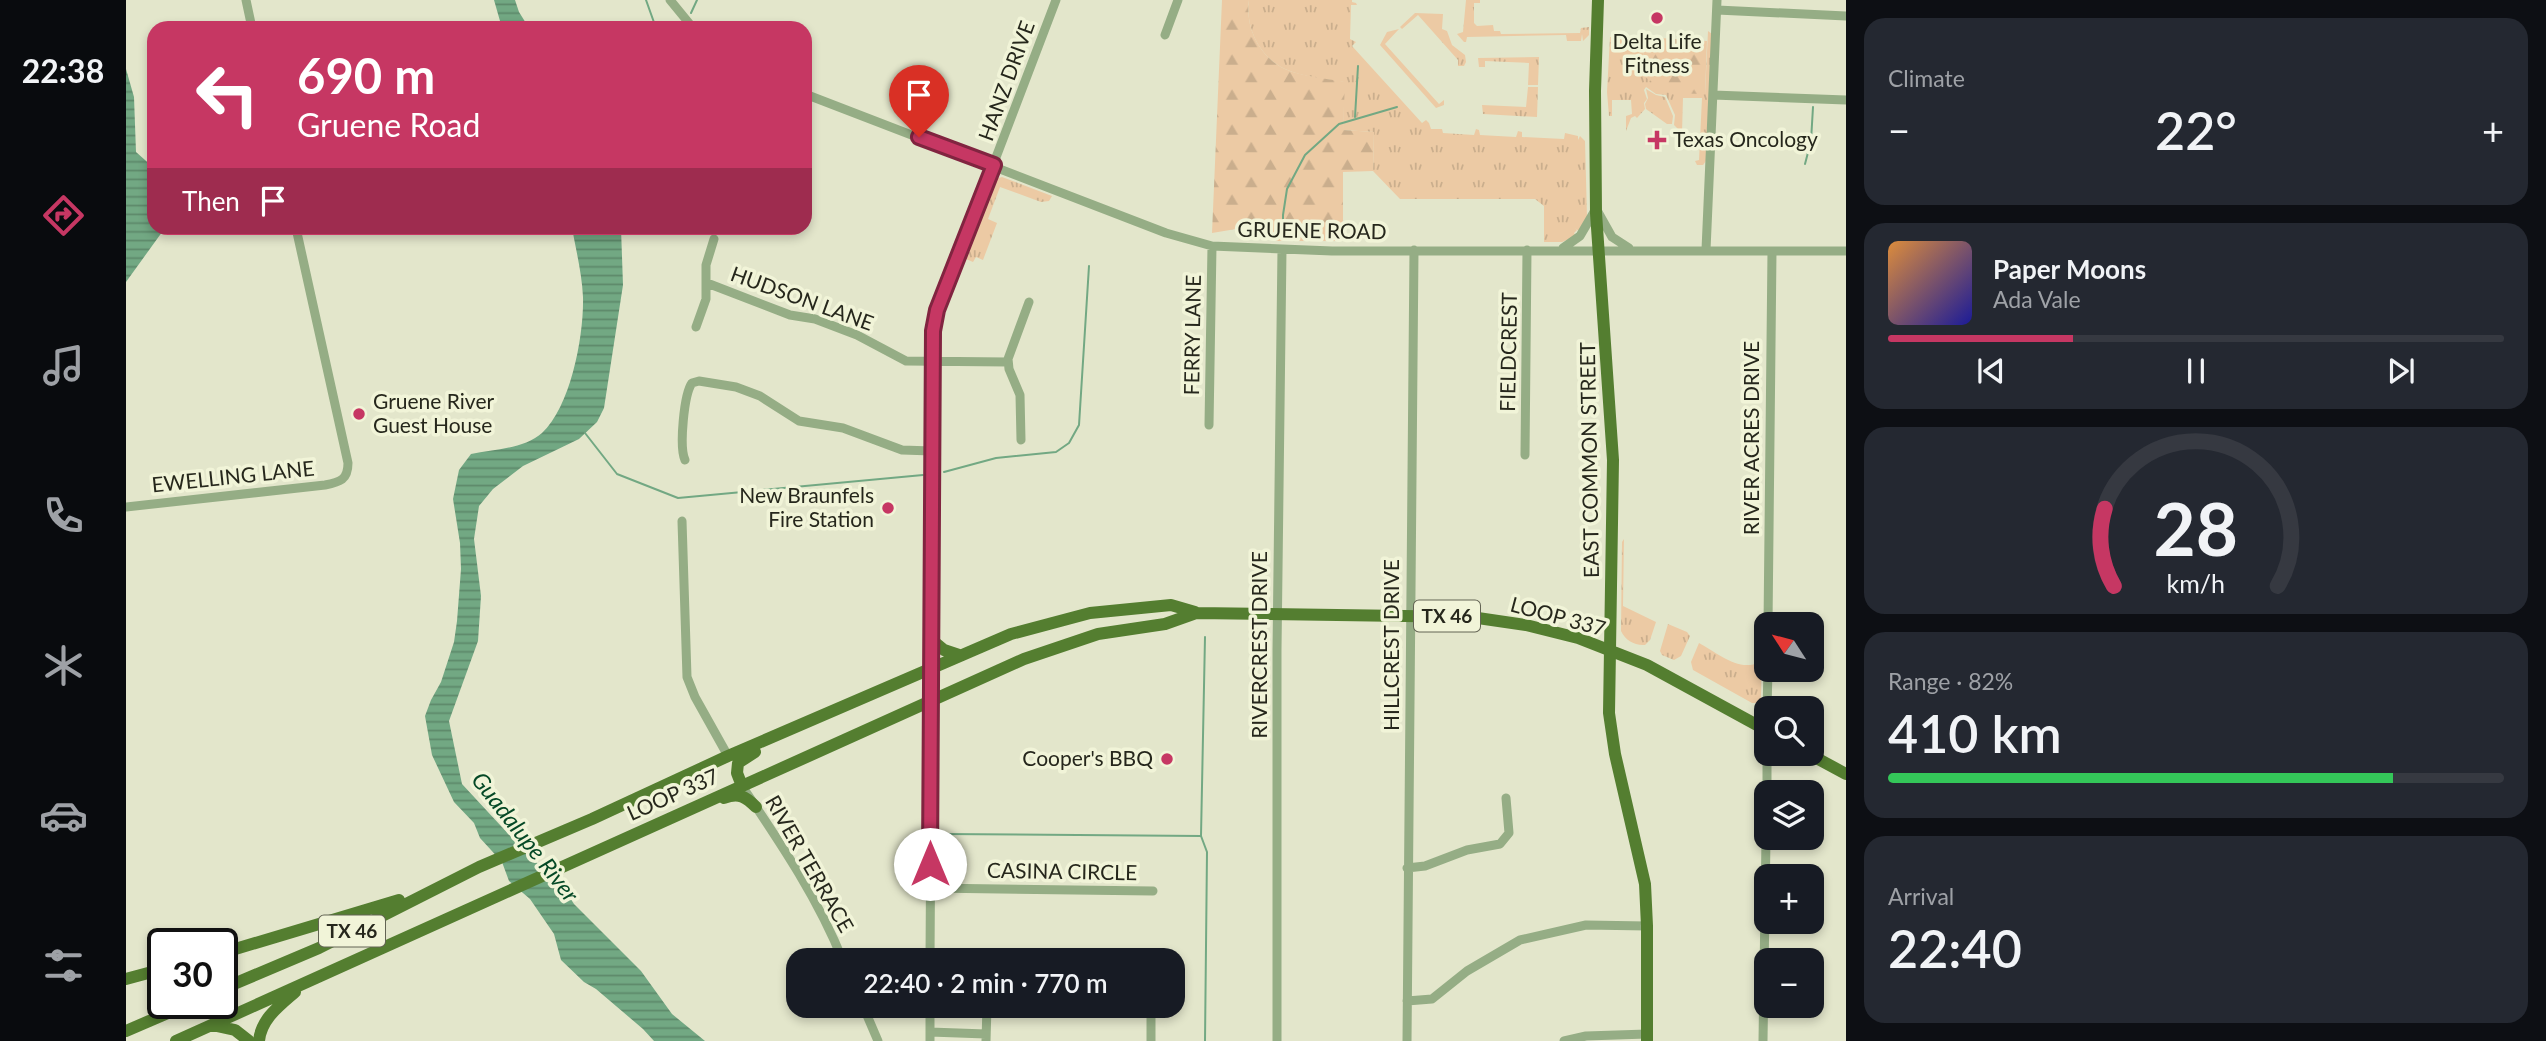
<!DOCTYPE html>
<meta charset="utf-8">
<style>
body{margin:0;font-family:Lato,sans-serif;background:#242831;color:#f1f3f6;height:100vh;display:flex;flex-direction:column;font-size:26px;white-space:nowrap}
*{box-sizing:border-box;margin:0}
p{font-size:23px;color:#9ea1a6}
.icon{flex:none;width:38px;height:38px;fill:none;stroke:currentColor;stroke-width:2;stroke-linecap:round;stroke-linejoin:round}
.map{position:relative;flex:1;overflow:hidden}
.side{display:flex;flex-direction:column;gap:18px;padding:18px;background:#0d0f14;width:700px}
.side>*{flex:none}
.top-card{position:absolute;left:21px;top:21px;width:665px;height:214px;border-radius:21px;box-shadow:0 4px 10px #0003;background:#c63763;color:#fff;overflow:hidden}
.needle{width:46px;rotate:306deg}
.controls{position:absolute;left:1628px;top:612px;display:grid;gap:14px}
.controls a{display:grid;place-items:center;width:70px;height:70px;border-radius:14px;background:#171b24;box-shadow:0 4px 10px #0003;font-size:35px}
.speed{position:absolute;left:21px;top:928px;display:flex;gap:14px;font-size:35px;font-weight:700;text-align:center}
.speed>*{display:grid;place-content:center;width:91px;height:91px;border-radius:50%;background:#171b24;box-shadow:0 4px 10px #0003;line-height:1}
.speed .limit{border:4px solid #111;border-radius:10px;background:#fff;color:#111}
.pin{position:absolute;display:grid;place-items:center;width:60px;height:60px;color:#fff;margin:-72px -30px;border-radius:50% 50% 50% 0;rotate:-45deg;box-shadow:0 0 7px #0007}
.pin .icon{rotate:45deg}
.me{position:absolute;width:77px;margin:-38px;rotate:0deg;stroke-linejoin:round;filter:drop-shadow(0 0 5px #0008)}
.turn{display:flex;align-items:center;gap:24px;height:147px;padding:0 35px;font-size:32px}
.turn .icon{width:91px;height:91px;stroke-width:2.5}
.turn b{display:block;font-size:49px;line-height:60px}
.then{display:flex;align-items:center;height:66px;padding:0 35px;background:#0003;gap:14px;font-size:26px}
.big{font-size:52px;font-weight:600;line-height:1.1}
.side .card{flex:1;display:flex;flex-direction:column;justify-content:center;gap:10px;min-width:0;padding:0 24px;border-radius:21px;background:#242831}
.side .dial{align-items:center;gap:0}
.dial svg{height:182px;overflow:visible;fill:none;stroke:#363941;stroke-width:7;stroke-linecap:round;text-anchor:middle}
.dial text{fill:#f1f3f6;stroke:none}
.song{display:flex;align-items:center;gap:21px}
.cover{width:84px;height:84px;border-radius:10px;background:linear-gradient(135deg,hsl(30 70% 55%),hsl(240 70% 35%))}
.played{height:7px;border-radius:4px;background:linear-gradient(90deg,#c63763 30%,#363941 30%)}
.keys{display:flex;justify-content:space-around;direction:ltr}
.heat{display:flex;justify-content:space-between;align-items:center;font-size:38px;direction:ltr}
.charge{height:10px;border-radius:5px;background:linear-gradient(90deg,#34c759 82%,#363941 0)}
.trip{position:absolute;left:660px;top:948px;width:399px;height:70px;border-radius:21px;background:#171b24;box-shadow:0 4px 10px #0003;font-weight:600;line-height:70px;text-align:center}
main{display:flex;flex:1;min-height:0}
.menu{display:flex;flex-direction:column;width:126px;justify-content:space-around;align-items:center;background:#090b0e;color:#9ea1a6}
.menu .icon{width:49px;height:49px}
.menu .selected{color:#c63763}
.menu b{font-size:32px;color:#f1f3f6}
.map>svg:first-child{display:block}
</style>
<main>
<nav class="menu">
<b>22:38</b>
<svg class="icon selected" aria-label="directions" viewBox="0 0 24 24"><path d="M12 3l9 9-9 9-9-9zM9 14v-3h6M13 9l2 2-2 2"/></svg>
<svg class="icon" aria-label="music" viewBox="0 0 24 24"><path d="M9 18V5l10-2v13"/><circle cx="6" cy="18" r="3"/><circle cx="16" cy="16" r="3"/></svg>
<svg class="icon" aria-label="phone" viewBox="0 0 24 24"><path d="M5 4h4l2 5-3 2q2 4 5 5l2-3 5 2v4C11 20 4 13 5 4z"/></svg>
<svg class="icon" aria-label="climate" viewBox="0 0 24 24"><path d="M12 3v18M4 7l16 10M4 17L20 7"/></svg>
<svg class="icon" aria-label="car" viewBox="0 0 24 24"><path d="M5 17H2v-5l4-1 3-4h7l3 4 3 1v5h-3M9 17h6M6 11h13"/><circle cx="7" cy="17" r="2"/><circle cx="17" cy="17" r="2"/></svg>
<svg class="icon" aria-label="filters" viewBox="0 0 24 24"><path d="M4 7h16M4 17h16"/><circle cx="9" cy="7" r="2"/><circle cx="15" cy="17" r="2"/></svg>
</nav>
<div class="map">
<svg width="1720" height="1041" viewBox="0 0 1720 1041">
<defs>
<pattern id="grass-tufts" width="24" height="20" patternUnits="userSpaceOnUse" patternTransform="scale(1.75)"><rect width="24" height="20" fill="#eccaa4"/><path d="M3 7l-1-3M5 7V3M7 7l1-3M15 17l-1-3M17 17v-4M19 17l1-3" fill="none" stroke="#caae8d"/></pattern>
<pattern id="forest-firs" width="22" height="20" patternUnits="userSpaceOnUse" patternTransform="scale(1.75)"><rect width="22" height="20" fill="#eccaa4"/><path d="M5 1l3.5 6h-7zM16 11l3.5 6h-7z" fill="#caae8d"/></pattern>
<pattern id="water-rules" width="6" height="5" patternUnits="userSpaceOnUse" patternTransform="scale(1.75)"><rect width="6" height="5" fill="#72a883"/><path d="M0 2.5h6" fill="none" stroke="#5d896a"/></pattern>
</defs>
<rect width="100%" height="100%" fill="#e3e6cb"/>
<path fill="url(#grass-tufts)" d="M 1123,0 L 1226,0 L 1226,2 L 1230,3 L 1231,5 L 1225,5 L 1224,39 L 1230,42 L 1226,46 L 1296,123 L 1300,120 L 1303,123 L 1305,129 L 1316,129 L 1317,133 L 1348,135 L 1350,129 L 1353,130 L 1354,135 L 1390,137 L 1392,131 L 1396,132 L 1396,137 L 1438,139 L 1439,133 L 1452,136 L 1452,140 L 1454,136 L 1459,141 L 1461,217 L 1454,232 L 1449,228 L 1451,230 L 1448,233 L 1450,236 L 1436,242 L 1418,242 L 1418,206 L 1409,199 L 1274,199 L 1247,171 L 1248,132 L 1217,130 L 1218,82 C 1199,79 1177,77 1159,69 C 1133,57 1119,27 1123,0 Z
M 1340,0 L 1354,0 L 1354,3 L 1348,3 L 1348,23 L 1351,26 L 1367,25 L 1368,31 L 1374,31 L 1375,34 L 1454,33 L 1455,28 L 1463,27 L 1463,35 L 1457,41 L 1456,34 L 1455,41 L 1441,41 L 1440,35 L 1341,37 L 1340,42 L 1338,42 L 1331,34 L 1337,32 Z
M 1289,13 L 1317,14 L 1316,29 L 1321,31 L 1326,45 L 1339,55 L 1340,62 L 1338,66 L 1332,66 L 1332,60 L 1292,15 L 1276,29 L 1274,27 Z
M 1273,29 L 1259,44 L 1313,104 L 1318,100 L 1318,105 L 1310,108 L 1254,45 L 1261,32 Z
M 1582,31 L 1586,34 L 1580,161 L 1577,165 L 1571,165 L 1569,161 L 1573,160 L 1576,98 L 1557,98 L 1556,133 L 1548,125 L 1549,115 L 1540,95 L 1530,94 L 1520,87 L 1518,90 L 1521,99 L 1518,103 L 1519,109 L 1511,118 L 1509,116 L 1505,118 L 1500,131 L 1500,116 L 1506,114 L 1505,100 L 1486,100 L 1486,116 L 1483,116 L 1481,92 L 1484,37 L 1519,37 L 1516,75 L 1579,94 Z
M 1413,57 L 1412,85 L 1402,85 L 1403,63 L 1359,61 L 1359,67 L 1353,67 L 1352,58 Z
M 1402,87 L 1412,87 L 1411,117 L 1357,114 L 1356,105 L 1400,107 Z
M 1520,89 L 1530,95 L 1539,97 L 1547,116 L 1546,124 L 1541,124 L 1520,109 L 1519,104 L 1522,98 Z
M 876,177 L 926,196 L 923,201 L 915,202 L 874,187 L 862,219 L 871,223 L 857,260 L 850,257 L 847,262 L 840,259 L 838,254 L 864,186 L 869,179 Z
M 1498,539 L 1497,606 L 1530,622 L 1524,640 L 1519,645 C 1509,646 1499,640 1495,631 L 1496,542 Z
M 1542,624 L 1561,632 L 1564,636 L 1555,656 L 1548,660 L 1536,655 L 1534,651 Z
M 1573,643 C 1590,652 1614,673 1633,662 L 1636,645 L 1635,698 L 1632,703 L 1626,703 L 1567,670 L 1565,662 Z"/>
<path fill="url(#forest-firs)" d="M 1096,0 L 1123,0 C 1119,27 1133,57 1159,69 C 1177,77 1199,78 1219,82 L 1217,130 L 1248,132 L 1247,171 L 1217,172 L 1217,241 L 1147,241 L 1140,224 L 1086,233 Z
M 1519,37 L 1581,41 L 1579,94 L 1543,93 L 1516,75 Z"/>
<path fill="url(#water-rules)" d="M 368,0 L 389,0 L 393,12 L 403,28 L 376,28 Z
M 0,69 L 8,97 L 10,152 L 28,168 L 28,228 L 39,228 L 0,282 Z
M 446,228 L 495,228 L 497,285 L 478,408 L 471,422 L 453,439 L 397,466 L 367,489 L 353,506 L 348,539 L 355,596 L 352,641 L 323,721 L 336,784 L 400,853 L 437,887 L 448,904 L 515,971 L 546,1014 L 579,1041 L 528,1041 L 517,1029 L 470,989 L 458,982 L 435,960 L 428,934 L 404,899 L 383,881 L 376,862 L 354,838 L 348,823 L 328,802 L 306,755 L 299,716 L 305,700 L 315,682 L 328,642 L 331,621 L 335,569 L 334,543 L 327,499 L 333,470 L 345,454 C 368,449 398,449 416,433 C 445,406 458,335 457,297 C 456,274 450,250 446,228 Z"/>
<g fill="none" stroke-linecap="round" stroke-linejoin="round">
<path stroke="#72a883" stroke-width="2" d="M 520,0 L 530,28
M 565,13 L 571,0
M 543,28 L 550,24
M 1229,117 L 1232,66
M 1679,164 L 1685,141 L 1687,107
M 1157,238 L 1157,215 L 1161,189 L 1179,155 L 1213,124 L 1271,107
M 459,433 L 491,474 L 552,498 L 797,475
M 818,472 L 870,458 L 930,452 L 943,443 L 953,425 L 963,266
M 815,834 L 1075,836 L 1081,852 L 1079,1041
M 1075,836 L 1079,637"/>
<path stroke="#95ad85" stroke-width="9" d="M 120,0 L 126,28
M 544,0 L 567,28
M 1591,10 L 1720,16
M 1039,35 L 1052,0
M 679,94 L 1040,233 L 1086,246 L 1206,251 L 1720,251
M 1587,95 L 1720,100
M 679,147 L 681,148 L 679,153
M 1472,212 L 1486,237 L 1503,248
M 1437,248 L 1454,236 L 1468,212
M 1580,250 L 1591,0
M 581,283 L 664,315 L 689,319 L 731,335 L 780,361 L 882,362
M 570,327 L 580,299 L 580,265 L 588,239
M 1083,425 L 1086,246
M 895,440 L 894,395 L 883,369 L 882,359 L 903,302
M 1399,455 L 1401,250
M 559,460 C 553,447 558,394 566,383 L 573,381 L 610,387 L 634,396 L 673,421 L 717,428 L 776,450 L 806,451
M 0,507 L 199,485 C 214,482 222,480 222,463 L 170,228
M 556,521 L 561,677 L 569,697 L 602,756
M 1642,625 L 1646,251
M 1641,709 L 1642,670
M 616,786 C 653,841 692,898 717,961
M 1641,793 L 1641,754
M 1281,868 L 1299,866 L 1341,850 L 1374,844 L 1383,833 L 1380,798
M 804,888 L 1027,891
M 804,961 L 808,320 L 930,0
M 1281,1001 L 1306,999 L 1341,971 L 1394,940 L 1460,925 L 1521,926
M 737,1006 L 752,1041
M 804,1032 L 860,1034
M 804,1041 L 804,1006
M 860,1041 L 861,1006
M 1025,1041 L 1025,1006
M 1151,1041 L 1151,650 L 1156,249
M 1281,1041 L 1288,250
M 1438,1041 L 1460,1036 L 1521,1034
M 1637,1041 L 1640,838"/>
<path stroke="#547e30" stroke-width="12" d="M 1472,0 L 1469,91 L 1470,213 L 1487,460 L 1483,713 L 1489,754 L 1519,884 L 1521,926 L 1521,1041
M 806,640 L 818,650 L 833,655
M 1683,754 L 1720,774
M 616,786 L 611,773 L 612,763 L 629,752
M 598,798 C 613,792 620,797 630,807
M 96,953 L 273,900
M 0,979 L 37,969
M 96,989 L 193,948 L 353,867 L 466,819 L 602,756 L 885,634 L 964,613 L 1045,605 L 1069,612
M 86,1025 L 109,1030 L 123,1041
M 0,1031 L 65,1003
M 50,1041 L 898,659 L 972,634 L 1039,624 L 1070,613 L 1345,617 L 1400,625 L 1452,638 L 1521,665 L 1640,730
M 133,1041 C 135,1019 153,1006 169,992"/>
</g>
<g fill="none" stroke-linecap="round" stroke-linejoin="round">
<defs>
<path id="route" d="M 793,137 L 868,165 L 811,310 L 807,331 L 804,864"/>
</defs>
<use href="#route" stroke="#812440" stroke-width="18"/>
<use href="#route" stroke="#c63763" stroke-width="12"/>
</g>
<g fill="#c63763" stroke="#f1f4d8" stroke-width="2.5">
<circle cx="1531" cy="18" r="7"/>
<path d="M1527.5 129.5h7v7h7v7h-7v7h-7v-7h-7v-7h7z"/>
<circle cx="233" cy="414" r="7"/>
<circle cx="762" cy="508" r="7"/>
<circle cx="1041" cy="759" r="7"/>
</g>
<g text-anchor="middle" stroke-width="7" stroke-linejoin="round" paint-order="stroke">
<g fill="#f1f4d8" stroke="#636454" stroke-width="2">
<rect x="1288" y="600.5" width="66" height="31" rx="5"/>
<rect x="193" y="915.5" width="66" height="31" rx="5"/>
</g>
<g font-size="19" font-weight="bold" fill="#26271c">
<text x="1321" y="623">TX 46</text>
<text x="226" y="938">TX 46</text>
</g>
<g font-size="21" fill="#26271c" stroke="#f1f4d8" text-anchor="start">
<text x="1531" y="49" text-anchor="middle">Delta Life<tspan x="1531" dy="24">Fitness</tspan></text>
<text x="1547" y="147">Texas Oncology</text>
<text x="247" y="409">Gruene River<tspan x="247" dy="24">Guest House</tspan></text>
<text x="748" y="503" text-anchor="end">New Braunfels<tspan x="748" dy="24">Fire Station</tspan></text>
<text x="1027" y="766" text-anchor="end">Cooper's BBQ</text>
</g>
<g font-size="21" fill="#26271c" stroke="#f1f4d8">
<text transform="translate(881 81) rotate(-70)" y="7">HANZ DRIVE</text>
<text transform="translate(1186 231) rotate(1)" y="7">GRUENE ROAD</text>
<text transform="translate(676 299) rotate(20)" y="7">HUDSON LANE</text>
<text transform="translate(1067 335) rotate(-89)" y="7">FERRY LANE</text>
<text transform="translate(1383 352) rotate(-89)" y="7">FIELDCREST</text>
<text transform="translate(1626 438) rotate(-90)" y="7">RIVER ACRES DRIVE</text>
<text transform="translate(1464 460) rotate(-91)" y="7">EAST COMMON STREET</text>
<text transform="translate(107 477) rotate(-6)" y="7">EWELLING LANE</text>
<text transform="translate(1432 617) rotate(15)" y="7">LOOP 337</text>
<text transform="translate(1134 645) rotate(-90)" y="7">RIVERCREST DRIVE</text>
<text transform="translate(1266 645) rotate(-90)" y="7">HILLCREST DRIVE</text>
<text transform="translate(547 795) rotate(-24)" y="7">LOOP 337</text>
<text transform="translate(683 864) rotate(60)" y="7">RIVER TERRACE</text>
<text transform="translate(936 872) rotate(1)" y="7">CASINA CIRCLE</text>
</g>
<g font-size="23" font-style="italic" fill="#054926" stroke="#f1f4d8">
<text transform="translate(399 837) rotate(52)" y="8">Guadalupe River</text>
</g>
</g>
</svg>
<div class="controls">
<a><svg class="needle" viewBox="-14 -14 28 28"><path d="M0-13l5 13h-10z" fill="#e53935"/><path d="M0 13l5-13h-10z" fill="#9ea1a6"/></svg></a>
<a><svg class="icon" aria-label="search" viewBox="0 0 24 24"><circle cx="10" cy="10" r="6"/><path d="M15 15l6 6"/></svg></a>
<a><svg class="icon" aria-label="layers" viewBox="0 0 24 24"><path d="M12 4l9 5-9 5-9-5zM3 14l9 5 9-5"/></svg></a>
<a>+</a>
<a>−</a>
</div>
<div class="speed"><div class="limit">30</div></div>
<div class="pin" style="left:793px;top:137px;background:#d93025"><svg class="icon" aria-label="arrive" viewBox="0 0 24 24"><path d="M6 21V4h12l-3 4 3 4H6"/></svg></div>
<svg class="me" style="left:804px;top:864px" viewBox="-20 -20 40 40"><circle r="19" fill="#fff"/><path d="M0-13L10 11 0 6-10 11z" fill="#c63763"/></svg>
<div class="trip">22:40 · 2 min · 770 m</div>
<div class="top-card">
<div class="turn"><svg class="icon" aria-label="left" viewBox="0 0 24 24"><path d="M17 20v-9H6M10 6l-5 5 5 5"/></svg><div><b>690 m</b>Gruene Road</div></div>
<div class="then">Then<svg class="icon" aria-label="arrive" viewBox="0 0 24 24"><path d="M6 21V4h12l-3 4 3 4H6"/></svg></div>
</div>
</div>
<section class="side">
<div class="card"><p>Climate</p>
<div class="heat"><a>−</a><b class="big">22°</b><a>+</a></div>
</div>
<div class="card">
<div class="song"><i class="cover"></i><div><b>Paper Moons</b><p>Ada Vale</p></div></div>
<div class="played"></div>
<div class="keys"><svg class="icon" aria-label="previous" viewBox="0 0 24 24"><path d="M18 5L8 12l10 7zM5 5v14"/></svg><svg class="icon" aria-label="pause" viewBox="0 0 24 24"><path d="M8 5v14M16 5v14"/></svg><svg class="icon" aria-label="next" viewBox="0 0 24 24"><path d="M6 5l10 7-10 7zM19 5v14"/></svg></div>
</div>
<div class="card dial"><svg viewBox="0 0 100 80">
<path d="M14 69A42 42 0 1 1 86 69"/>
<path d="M14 69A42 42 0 0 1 10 35" stroke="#c63763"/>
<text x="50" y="56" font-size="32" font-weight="700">28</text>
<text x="50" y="72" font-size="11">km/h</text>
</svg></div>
<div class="card"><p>Range · 82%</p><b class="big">410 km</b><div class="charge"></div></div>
<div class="card"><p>Arrival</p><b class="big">22:40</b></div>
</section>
</main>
